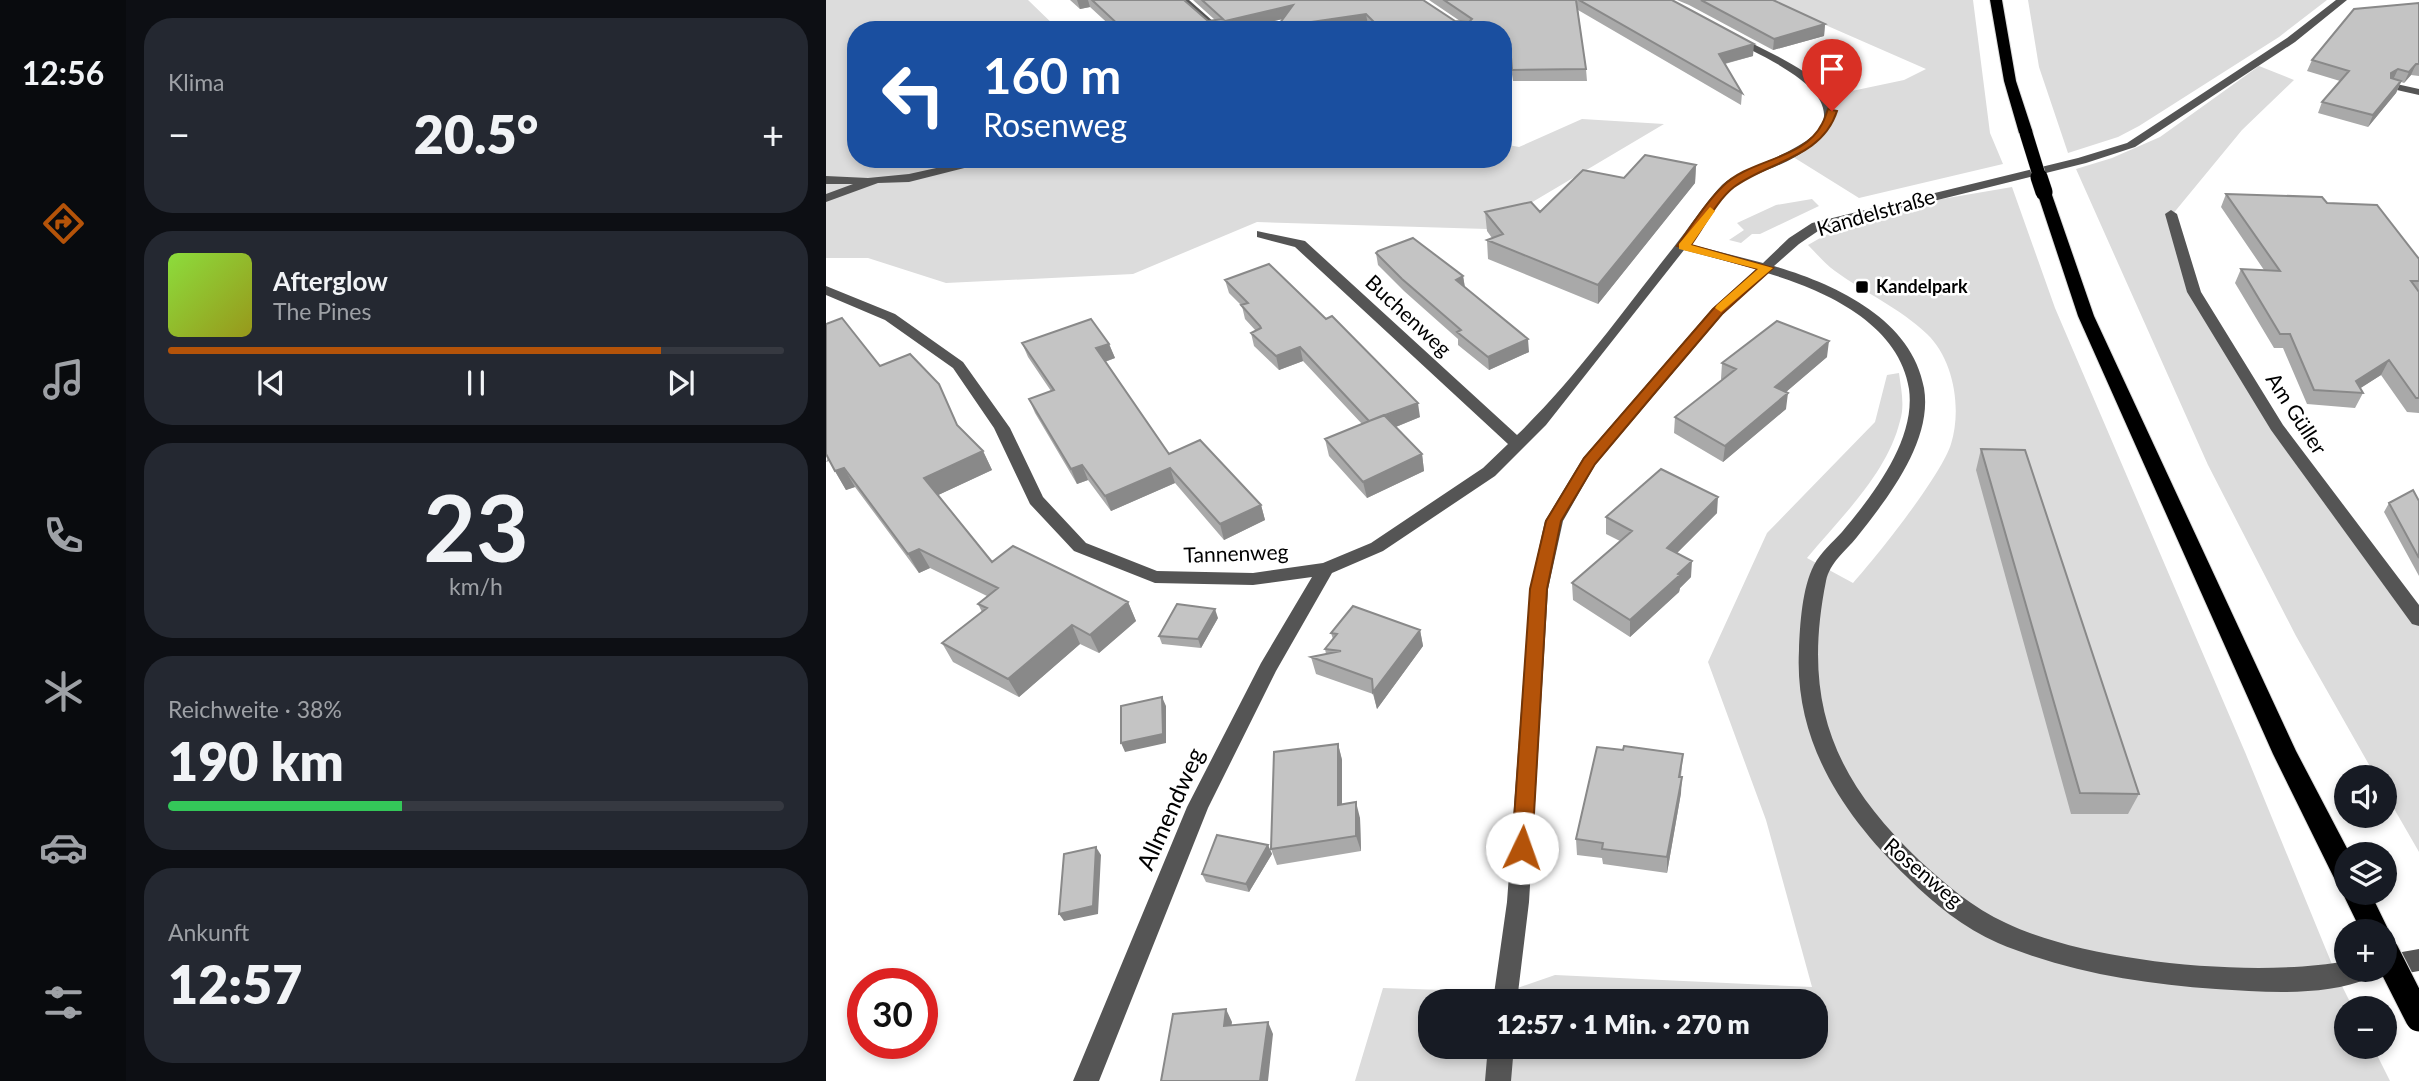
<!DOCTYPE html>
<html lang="de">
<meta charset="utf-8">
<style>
body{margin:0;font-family:Lato,sans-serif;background:#242831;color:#f1f3f6;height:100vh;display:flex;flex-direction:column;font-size:26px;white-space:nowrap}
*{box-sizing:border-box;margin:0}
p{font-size:23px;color:#9ea1a6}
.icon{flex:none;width:38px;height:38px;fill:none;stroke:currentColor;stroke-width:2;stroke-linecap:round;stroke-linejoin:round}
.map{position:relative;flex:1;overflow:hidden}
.drawer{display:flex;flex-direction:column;gap:18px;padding:18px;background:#0d0f14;width:700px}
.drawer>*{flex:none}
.banner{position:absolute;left:21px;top:21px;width:665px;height:147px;border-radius:28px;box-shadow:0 4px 10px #0003;background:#1a4fa0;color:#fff;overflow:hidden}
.controls{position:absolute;left:1508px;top:765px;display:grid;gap:14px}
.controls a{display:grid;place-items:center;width:63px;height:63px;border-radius:50%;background:#171b24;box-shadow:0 4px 10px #0003;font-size:35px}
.speed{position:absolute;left:21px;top:968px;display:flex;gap:14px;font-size:35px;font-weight:700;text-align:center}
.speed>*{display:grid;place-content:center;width:91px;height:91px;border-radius:50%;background:#171b24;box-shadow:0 4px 10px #0003;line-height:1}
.speed .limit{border:10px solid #d22;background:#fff;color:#111}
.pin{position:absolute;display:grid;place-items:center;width:60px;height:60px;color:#fff;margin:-72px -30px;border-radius:50% 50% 50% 0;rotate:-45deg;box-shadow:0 0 7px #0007}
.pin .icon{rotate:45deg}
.me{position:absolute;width:77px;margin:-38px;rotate:3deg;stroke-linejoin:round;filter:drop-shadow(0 0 5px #0008)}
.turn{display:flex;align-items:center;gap:24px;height:147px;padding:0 21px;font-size:32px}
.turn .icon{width:91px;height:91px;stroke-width:2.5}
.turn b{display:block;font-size:49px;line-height:60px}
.big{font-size:52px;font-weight:800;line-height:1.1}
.drawer .widget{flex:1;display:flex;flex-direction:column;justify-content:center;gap:10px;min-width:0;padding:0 24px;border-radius:28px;background:#242831}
.drawer .dial{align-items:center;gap:0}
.dial b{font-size:91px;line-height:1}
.song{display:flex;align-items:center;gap:21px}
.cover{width:84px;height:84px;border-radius:10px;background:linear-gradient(135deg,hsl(90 70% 55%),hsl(60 70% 35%))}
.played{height:7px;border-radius:4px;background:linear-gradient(90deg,#b45309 80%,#363941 80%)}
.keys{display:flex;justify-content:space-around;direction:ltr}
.heat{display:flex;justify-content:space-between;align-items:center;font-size:38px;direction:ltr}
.charge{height:10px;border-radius:5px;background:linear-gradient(90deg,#34c759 38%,#363941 0)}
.trip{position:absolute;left:592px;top:989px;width:410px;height:70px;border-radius:28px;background:#171b24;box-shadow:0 4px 10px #0003;font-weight:800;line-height:70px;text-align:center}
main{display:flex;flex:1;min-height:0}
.dock{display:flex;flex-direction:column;width:126px;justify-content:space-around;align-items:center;background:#090b0e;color:#9ea1a6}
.dock .icon{width:49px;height:49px}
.dock .active{color:#b45309}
.dock b{font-size:32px;color:#f1f3f6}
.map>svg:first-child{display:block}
</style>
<main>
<nav class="dock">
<b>12:56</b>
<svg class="icon active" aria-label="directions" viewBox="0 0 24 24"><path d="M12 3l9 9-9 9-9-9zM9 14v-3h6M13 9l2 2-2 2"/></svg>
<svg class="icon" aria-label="music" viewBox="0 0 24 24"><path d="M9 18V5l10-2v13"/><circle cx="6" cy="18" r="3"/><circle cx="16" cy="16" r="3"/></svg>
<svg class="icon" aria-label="phone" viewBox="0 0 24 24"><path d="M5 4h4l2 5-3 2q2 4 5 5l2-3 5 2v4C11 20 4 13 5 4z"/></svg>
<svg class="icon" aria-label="climate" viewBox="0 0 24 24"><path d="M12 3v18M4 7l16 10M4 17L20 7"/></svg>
<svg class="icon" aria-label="car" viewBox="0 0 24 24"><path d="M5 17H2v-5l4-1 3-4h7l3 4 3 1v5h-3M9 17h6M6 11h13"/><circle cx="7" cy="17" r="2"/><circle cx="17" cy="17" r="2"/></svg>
<svg class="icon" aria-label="filters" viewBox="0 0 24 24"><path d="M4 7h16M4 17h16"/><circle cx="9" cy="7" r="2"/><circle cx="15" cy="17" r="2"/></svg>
</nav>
<section class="drawer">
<div class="widget"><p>Klima</p>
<div class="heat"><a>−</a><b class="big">20.5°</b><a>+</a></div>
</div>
<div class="widget">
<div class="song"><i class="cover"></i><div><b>Afterglow</b><p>The Pines</p></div></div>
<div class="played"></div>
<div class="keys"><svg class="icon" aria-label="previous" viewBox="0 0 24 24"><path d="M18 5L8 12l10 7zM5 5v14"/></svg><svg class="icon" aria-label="pause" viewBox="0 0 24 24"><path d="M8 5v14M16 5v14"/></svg><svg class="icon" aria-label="next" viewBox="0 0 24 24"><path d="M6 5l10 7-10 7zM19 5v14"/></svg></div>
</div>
<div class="widget dial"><b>23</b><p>km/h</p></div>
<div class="widget"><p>Reichweite · 38%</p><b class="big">190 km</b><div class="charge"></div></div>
<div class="widget"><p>Ankunft</p><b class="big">12:57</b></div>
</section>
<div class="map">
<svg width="1593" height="1081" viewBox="0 0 1593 1081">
<rect width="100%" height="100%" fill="#fff"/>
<path fill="#dcdcdc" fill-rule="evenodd" d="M 0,0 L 202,0 L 233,30 L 30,30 L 30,159 L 677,159 L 677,144 L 693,147 L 756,119 L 838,124 L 661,229 L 431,222 L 307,274 L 120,283 L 42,258 L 0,258 Z
M 942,0 L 1147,0 L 1164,133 L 1177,164 L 1033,198 L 964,155 L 1000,127 L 1002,96 L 1078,80 L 1100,69 Z
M 1202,0 L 1501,0 L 1453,37 L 1313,126 L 1292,137 L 1242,153 L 1213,67 Z
M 1433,66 L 1468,80 L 1416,130 L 1346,215 L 1368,292 L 1411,361 L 1593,619 L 1593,852 L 1559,793 L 1559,777 L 1550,777 L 1470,636 L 1382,465 L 1250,169 L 1286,158 L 1334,137 Z
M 1186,187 L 1229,308 L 1419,752 L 1510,974 L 1527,1008 L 1521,1008 L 1521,1046 L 1547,1047 L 1564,1081 L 529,1081 L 557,988 L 680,992 L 729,975 L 986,987 L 940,820 L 882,662 L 941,533 L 1049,422 L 1061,375 L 1073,373 C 1075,389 1079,405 1074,421 C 1061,474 1015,517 981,558 L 1027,583 C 1051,556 1115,476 1125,444 C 1136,409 1128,360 1101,334 C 1074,308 1039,293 1009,271 C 999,264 991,254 982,245 C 1042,208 1117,199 1186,187 ZM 604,1001 L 989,1001 L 989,1046 L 604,1046 Z
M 986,199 L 993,206 L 934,234 L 926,234 L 915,243 L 903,240 L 918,230 L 911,223 L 950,205 Z"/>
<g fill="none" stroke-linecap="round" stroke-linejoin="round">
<defs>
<path id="highway" d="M 1164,0 L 1176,0 L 1190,81 L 1207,133 L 1205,136 L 1193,133 L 1178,81 Z
M 1218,188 L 1225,192 L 1268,316 L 1470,751 L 1524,854 L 1521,854 L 1521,892 L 1544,892 L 1563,931 L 1559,940 L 1559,931 L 1535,931 L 1516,892 L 1519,886 L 1511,884 L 1447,754 L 1252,316 L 1211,192 Z"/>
</defs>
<use href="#highway" stroke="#dbdbdb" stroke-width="2"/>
<path fill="#555" fill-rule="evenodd" d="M 352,0 L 363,0 L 397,30 L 386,30 Z
M 1510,0 L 1521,0 L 1469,42 L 1309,147 L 1260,163 L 995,229 L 973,244 L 948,266 C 1009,284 1086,319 1098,388 C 1107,441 1061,499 1031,537 C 1019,552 1004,562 1000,581 C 976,701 1006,777 1093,860 C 1119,884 1147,908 1180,923 C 1263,963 1430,978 1521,961 L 1521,970 L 1548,970 L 1544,978 C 1498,997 1440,992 1390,989 C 1316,984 1241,972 1172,943 C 1138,928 1108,904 1082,878 C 1018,816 968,743 973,650 C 974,625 976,588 988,565 C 995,552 1006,543 1016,532 C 1047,495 1090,440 1083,389 C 1073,323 998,290 941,273 L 896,315 L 769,465 L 737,521 L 722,589 L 703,902 L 691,1001 L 667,1001 L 681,902 L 704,589 L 719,521 L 757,458 L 886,309 L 930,269 L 858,250 L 720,425 L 669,476 L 557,551 L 506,573 L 450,671 L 382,808 L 273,1081 L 247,1081 L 361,807 L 435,663 L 486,577 L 427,585 L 329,583 L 248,551 L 204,504 L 168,428 L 127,368 L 59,320 L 0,295 L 0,286 L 69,314 L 137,362 L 184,428 L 217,497 L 260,543 L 331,571 L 427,573 L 497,563 L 545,543 L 657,468 L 682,444 L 469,247 L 431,237 L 431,231 L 479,241 L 691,435 C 749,379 797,311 847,248 C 863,228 878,204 896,185 C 917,165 996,149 998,116 C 1000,82 929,53 904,39 L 904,35 L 910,35 C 964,64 1063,100 969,157 C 949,169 924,174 906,189 C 890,203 877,226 863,244 L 937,263 L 963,238 L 986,223 L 1252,158 L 1301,143 L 1461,38 Z
M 677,65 C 688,69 685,82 682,91 L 677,94 Z
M 1566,83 L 1593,89 L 1593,95 L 1562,88 L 1561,86 Z
M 151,159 L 174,159 L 83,182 L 52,183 L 0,202 L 0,194 L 27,184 L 0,184 L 0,176 L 42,178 L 83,174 Z
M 1345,210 L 1351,214 L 1375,292 L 1457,425 L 1593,605 L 1593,626 L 1586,624 L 1445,430 L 1361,292 L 1339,214 Z
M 1593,949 L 1593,971 L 1559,977 L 1551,974 L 1549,970 L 1559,970 L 1559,955 Z
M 662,1046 L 688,1046 L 685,1081 L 659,1081 Z"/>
<use href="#highway" fill="#000" fill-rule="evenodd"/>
<defs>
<path id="highway-bridge-far2" d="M 1200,133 L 1214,178"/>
<path id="highway-bridge-far1" d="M 1213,177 L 1218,192"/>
<path id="highway-bridge" d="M 1559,951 L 1593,1018"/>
</defs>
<use href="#highway-bridge-far2" stroke="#dbdbdb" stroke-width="14" stroke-linecap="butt"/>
<use href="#highway-bridge-far1" stroke="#dbdbdb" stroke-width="18" stroke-linecap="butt"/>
<use href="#highway-bridge" stroke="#dbdbdb" stroke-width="29" stroke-linecap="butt"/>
<use href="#highway-bridge-far2" stroke="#000" stroke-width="13"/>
<use href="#highway-bridge-far1" stroke="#000" stroke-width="17"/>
<use href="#highway-bridge" stroke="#000" stroke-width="27"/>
</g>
<path fill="#a9a9a9" d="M 244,0 L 358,0 L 382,21 L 389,20 L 367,0 L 597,0 L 629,21 L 634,21 L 603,0 L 846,0 L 927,56 L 899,64 L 916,93 L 915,105 L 752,10 L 760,69 L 761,81 L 687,81 L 685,68 L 677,63 L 677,30 L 547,30 L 542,25 L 508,30 L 451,30 L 457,19 L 411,30 L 289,30 L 264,7 L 254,9 Z
M 851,0 L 947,0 L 999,24 L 998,36 L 947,50 L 863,5 Z
M 1593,3 L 1593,76 L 1585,75 L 1578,83 L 1575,82 L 1570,93 L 1542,127 L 1492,113 L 1496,102 L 1514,81 L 1481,71 L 1486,60 Z
M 870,165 L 869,183 L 772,304 L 662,259 L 661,240 L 666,238 L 661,231 L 659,212 L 714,212 L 798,178 Z
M 1400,194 L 1501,203 L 1593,259 L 1593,413 L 1581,412 L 1555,375 L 1534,388 L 1537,393 L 1529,408 L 1481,404 L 1457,348 L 1448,348 L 1409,283 L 1415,269 L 1438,270 L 1395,207 Z
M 550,253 L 637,276 L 639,287 L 703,352 L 663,370 L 632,345 L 632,339 L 578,291 L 552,265 Z
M 399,280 L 594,417 L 570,427 L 596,454 L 598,471 L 541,498 L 503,456 L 499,439 L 536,424 L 477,361 L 453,370 L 428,346 L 425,333 L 430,331 L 419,319 L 416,306 L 403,293 Z
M 196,343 L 283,344 L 289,358 L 279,362 L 343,454 L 435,505 L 439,520 L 398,540 L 349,483 L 285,511 L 262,480 L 251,484 L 209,413 L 203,399 L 225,391 L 202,357 Z
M 1001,357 L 960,392 L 960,409 L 897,462 L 848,433 L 849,417 L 896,380 L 895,379 L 896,363 Z
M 54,366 L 132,426 L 157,451 L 166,470 L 112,495 L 166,562 L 302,602 L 310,621 L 273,653 L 254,644 L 193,697 L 127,662 L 116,643 L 156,612 L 152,604 L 161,596 L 104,568 L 93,573 L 29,487 L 20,490 L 3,461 L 0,462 Z
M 1155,449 L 1313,794 L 1302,814 L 1245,814 L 1150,470 Z
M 1593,501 L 1593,576 L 1558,512 L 1563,503 Z
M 891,513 L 851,553 L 865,577 L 854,588 L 853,592 L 804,637 L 747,600 L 746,583 L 794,541 L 780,534 L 780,517 Z
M 392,618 L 375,648 L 336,644 L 333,636 Z
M 594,630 L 597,646 L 551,709 L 547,694 L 490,674 L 485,657 L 500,654 L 499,649 L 507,639 L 505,633 Z
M 512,744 L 516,760 L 516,804 L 534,818 L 535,851 L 451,865 L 445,849 Z
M 797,750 L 857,754 L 855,777 L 855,793 L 841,873 L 777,864 L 776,858 L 751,855 L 750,839 Z
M 442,845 L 446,854 L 423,892 L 380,882 L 376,874 Z"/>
<path fill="#898989" d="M 251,0 L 262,0 L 264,7 L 254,9 Z
M 467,5 L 469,16 L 411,30 L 372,30 L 374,27 Z
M 540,14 L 542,25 L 508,30 L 451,30 L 451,27 Z
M 999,24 L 998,36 L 947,50 L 948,39 Z
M 928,44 L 927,56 L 893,65 L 893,54 Z
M 1590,64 L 1585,75 L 1578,83 L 1583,72 Z
M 1572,69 L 1567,80 L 1560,84 L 1565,73 Z
M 1575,81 L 1570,93 L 1542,127 L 1547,115 Z
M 870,165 L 869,183 L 772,304 L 772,285 Z
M 637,276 L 639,289 L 630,280 Z
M 702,339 L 703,352 L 663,370 L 662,357 Z
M 1003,341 L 1001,357 L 947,403 L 949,387 Z
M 283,344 L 289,358 L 275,363 L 270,348 Z
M 474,347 L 477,361 L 453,370 L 450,356 Z
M 1563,360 L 1555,375 L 1527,393 L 1530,381 Z
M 962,393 L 960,409 L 897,462 L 899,446 Z
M 592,403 L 594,417 L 547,436 L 544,422 Z
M 157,451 L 166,470 L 108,497 L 98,478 Z
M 596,454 L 598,471 L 541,498 L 537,482 Z
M 256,465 L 262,480 L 251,484 L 245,469 Z
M 18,468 L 29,487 L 20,490 L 9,471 Z
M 344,468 L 349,483 L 285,511 L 279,496 Z
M 892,497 L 891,513 L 840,564 L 841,548 Z
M 435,505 L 439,520 L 398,540 L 394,524 Z
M 93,549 L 104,568 L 93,573 L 82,554 Z
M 866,561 L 865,577 L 854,588 L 853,592 L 804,637 L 804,620 Z
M 302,602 L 310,621 L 273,653 L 264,635 Z
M 389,609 L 392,618 L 375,648 L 372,639 Z
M 246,625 L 254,644 L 193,697 L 182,679 Z
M 594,630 L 597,646 L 551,709 L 547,692 Z
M 336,697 L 340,706 L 340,743 L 299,752 L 295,743 Z
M 512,744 L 516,760 L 516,821 L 512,805 Z
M 856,777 L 855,793 L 841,873 L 841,857 Z
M 530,802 L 534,818 L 535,851 L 530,836 Z
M 442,845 L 446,854 L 423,892 L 420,884 Z
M 270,847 L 275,855 L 272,914 L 238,921 L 233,914 Z
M 400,1009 L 406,1022 L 404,1039 L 398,1026 Z
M 442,1022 L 447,1034 L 442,1081 L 434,1081 Z"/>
<path fill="#c4c4c4" stroke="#898989" stroke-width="2" d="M 266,0 L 358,0 L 382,21 L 397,19 L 376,0 L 597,0 L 629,21 L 643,22 L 646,19 L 618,0 L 750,0 L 760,69 L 686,70 L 685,57 L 677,52 L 677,30 L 556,30 L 540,14 L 451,27 L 467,5 L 374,27 L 372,30 L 298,30 Z
M 753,0 L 846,0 L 928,44 L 893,54 L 916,93 Z
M 875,0 L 947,0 L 999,24 L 948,39 Z
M 1593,3 L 1593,64 L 1590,64 L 1583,72 L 1572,69 L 1565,73 L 1565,78 L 1575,81 L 1547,115 L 1496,102 L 1523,71 L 1486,60 L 1528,9 Z
M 819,155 L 870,165 L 772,285 L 661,240 L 677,234 L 659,212 L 705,202 L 714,212 L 757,170 L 798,178 Z
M 1400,194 L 1496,197 L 1501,203 L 1551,205 L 1593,259 L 1593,281 L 1585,281 L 1593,292 L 1593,398 L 1590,398 L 1563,360 L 1530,381 L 1537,393 L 1488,390 L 1464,334 L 1454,334 L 1415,269 L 1454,271 Z
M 587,238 L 637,276 L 630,280 L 702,339 L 662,357 L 631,332 L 635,330 L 576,279 L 550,253 L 552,251 Z
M 443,264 L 500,319 L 506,316 L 592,403 L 543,421 L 474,347 L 450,356 L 425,333 L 435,328 L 434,326 L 415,305 L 422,303 L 399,280 Z
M 16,318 L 54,366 L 84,354 L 113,384 L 131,425 L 157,451 L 98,478 L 166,562 L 187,546 L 302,602 L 264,635 L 246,625 L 182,679 L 116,643 L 161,608 L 152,604 L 172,588 L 93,549 L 82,554 L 18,468 L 9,471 L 0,454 L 0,324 Z
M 265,319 L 283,344 L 270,348 L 343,454 L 374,440 L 435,505 L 394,524 L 344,468 L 279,496 L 256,465 L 245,469 L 203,399 L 228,390 L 196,343 Z
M 951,321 L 1003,341 L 949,387 L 962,393 L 899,446 L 849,417 L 910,369 L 896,363 Z
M 558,415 L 596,454 L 537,482 L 499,439 Z
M 1155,449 L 1199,450 L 1313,794 L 1254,793 Z
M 835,469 L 892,497 L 841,548 L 866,561 L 852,574 L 854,575 L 804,620 L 746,583 L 806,531 L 780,517 Z
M 1587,490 L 1593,501 L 1593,558 L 1563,503 Z
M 351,604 L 389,609 L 372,639 L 333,636 Z
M 527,606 L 594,630 L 547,692 L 546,679 L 485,657 L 515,651 L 499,649 L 511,634 L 505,633 Z
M 336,697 L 337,734 L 295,743 L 295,706 Z
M 512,744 L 512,805 L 530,802 L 530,836 L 445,849 L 448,752 Z
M 798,746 L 857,754 L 853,777 L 856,777 L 841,857 L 776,849 L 777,843 L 750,839 L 771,747 L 797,750 Z
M 391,835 L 442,845 L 420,884 L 376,874 Z
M 270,847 L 267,906 L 233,914 L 238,854 Z
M 400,1009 L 398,1026 L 442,1022 L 434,1081 L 335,1081 L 347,1014 Z"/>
<path fill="#b45309" stroke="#753606" stroke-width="2" d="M 1002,109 L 1011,111 C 996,158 943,161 908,187 C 891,200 878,227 865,245 L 947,268 L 896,314 L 827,395 L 769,464 L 735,521 L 721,589 L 706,848 L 703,854 L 696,856 L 689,854 L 686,848 L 704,589 L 720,521 L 758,458 L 887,309 L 932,269 L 851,246 C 865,227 879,203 897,186 C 923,159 978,160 996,124 C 999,119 1000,114 1002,109 Z"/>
<path fill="#f59e0b" d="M 884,207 L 889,211 L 865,245 L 947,268 L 895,312 L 889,308 L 891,305 L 932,269 L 853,249 L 853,244 Z"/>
<rect fill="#000" stroke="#fff" stroke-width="2.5" x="1029" y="280" width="14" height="14" rx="3.5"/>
<g text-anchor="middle" stroke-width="5" stroke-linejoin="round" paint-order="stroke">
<g font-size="18" font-weight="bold" fill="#000" stroke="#fff" text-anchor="start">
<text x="1050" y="293">Kandelpark</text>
</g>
<g font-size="21" fill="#000" stroke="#fff">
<text transform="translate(1050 213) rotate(-16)" y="7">Kandelstraße</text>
<text transform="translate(582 316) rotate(43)" y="7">Buchenweg</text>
<text transform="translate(1470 414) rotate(57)" y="7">Am Güller</text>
<text transform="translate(410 554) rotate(-2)" y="7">Tannenweg</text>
<text transform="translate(1097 873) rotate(40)" y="7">Rosenweg</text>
</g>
<g font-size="24" fill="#000" stroke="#fff">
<text transform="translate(345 809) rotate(-66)" y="8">Allmendweg</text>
</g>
</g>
</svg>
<div class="controls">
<a><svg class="icon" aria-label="sound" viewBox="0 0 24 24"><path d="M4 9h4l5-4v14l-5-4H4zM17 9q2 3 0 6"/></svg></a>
<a><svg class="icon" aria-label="layers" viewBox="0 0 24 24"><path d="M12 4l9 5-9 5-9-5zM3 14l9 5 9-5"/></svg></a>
<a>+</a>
<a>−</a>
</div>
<div class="speed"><div class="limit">30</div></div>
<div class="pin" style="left:1006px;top:111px;background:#d93025"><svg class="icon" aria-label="arrive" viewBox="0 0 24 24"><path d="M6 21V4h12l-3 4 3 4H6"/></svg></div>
<svg class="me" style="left:696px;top:848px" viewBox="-20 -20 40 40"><circle r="19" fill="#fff"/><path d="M0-13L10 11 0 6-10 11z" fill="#b45309"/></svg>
<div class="trip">12:57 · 1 Min. · 270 m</div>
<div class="banner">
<div class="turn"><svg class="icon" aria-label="left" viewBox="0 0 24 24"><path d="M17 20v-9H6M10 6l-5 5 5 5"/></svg><div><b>160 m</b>Rosenweg</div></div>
</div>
</div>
</main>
